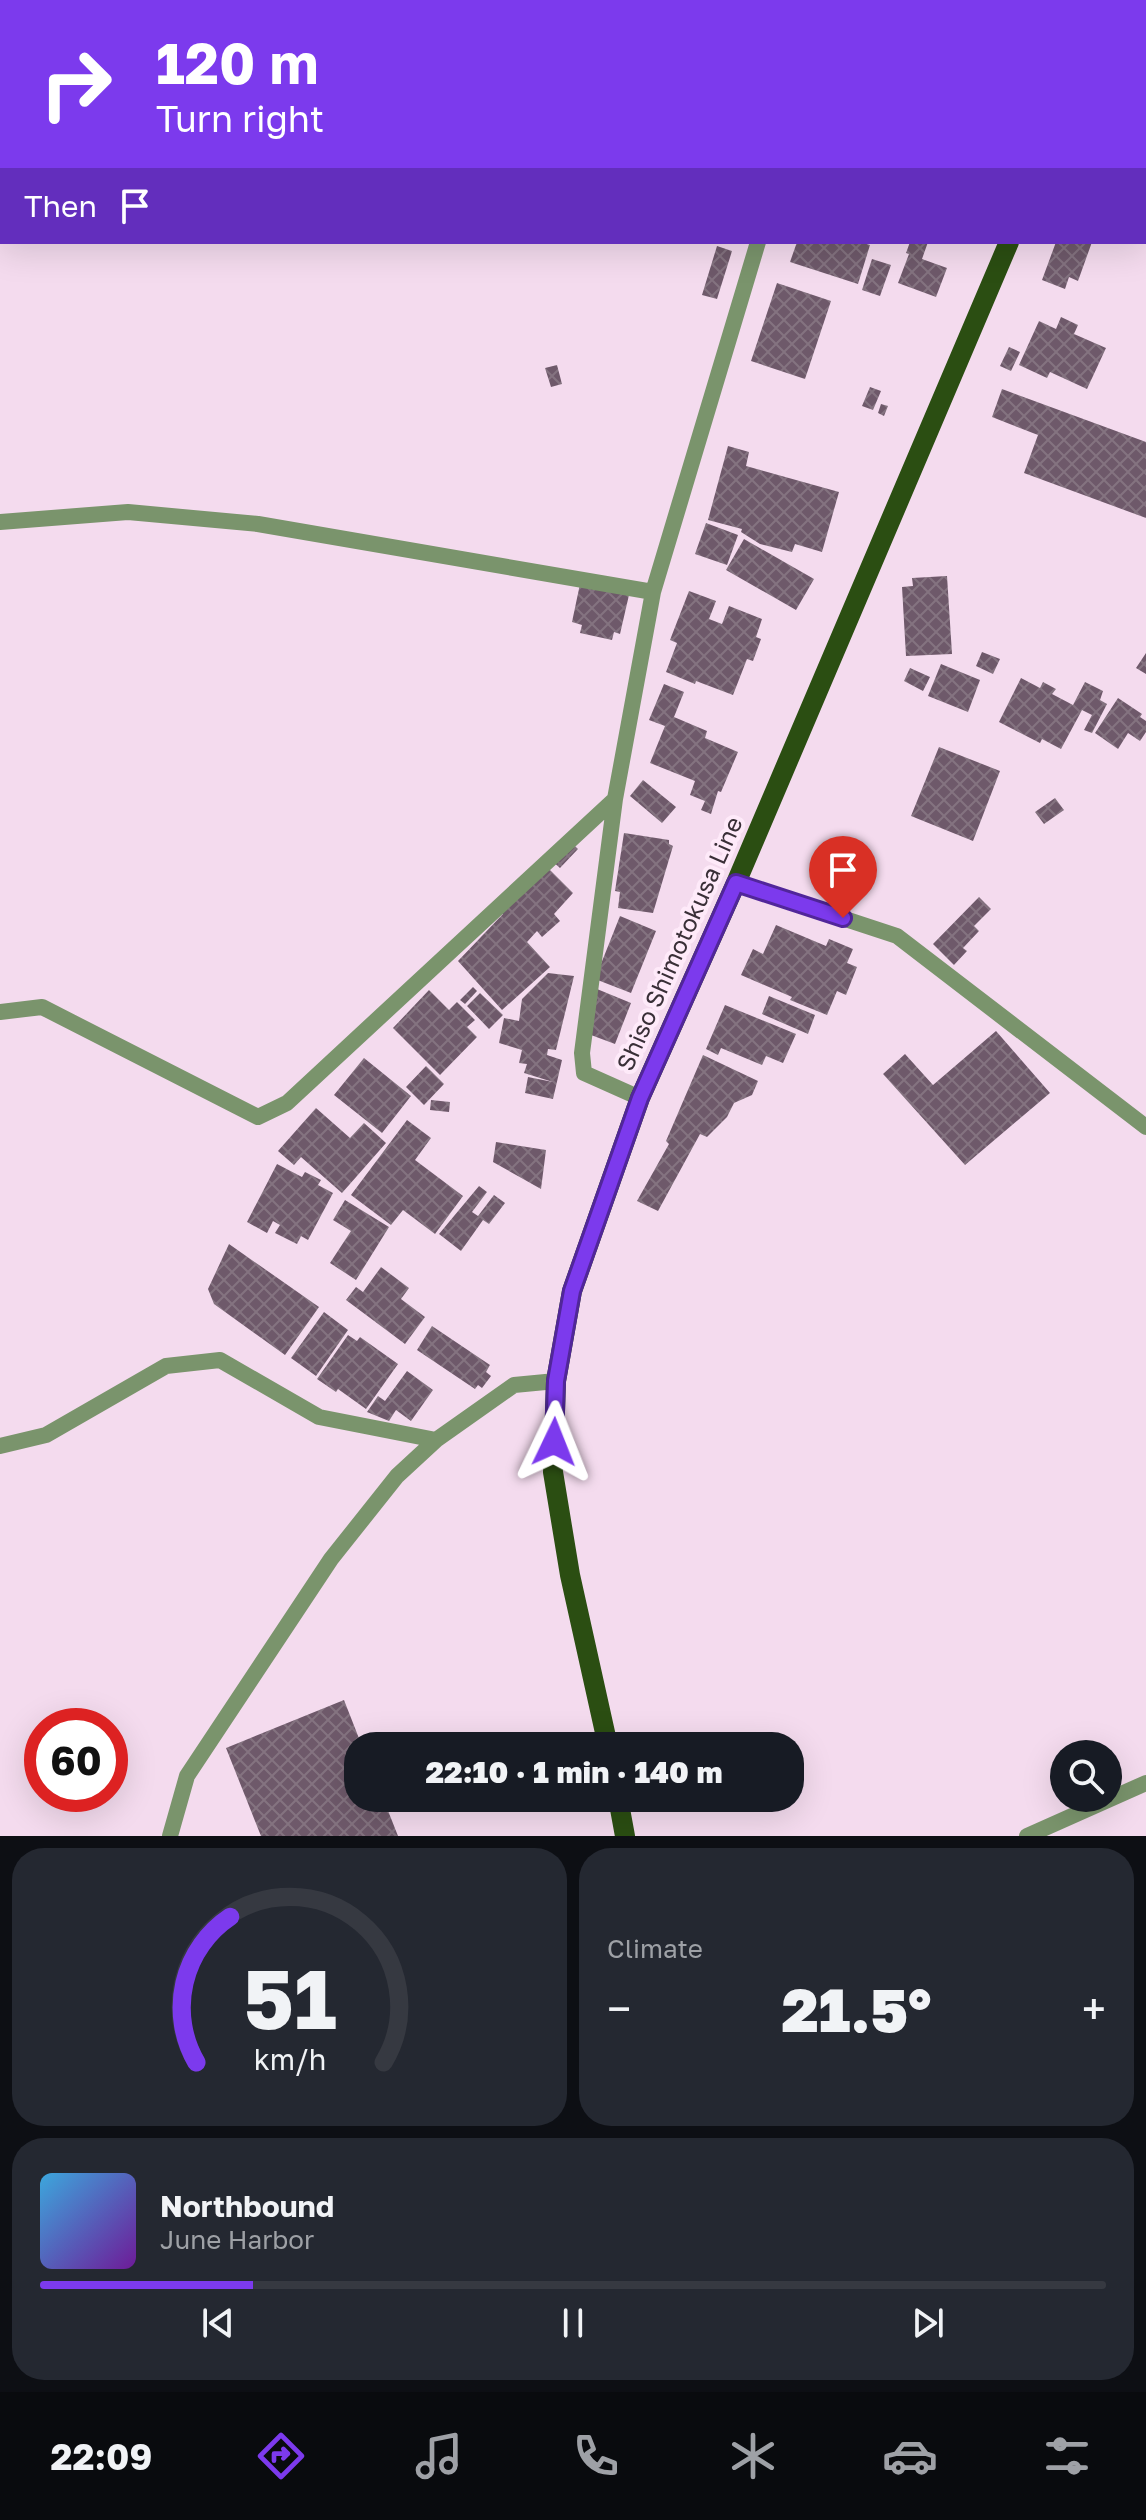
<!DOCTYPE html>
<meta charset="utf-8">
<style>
body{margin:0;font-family:"Golos Text",sans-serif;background:#242831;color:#f1f3f6;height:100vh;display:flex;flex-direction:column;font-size:30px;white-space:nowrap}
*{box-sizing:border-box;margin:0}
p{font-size:26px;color:#9ea1a6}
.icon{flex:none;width:44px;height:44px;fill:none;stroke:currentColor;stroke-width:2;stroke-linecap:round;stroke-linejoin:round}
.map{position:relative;height:1836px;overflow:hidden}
.panel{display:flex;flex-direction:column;gap:12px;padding:12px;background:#0d0f14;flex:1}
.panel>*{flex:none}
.banner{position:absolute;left:0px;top:0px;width:1146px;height:244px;box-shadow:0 8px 32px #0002;background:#7c3aed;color:#fff;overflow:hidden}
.tools{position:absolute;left:1050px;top:1740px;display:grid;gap:16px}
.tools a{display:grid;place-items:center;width:72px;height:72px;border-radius:50%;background:#171b24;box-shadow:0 8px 32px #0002;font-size:40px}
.speed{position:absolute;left:24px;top:1708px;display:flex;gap:16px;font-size:40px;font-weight:700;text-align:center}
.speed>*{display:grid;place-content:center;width:104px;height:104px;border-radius:50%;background:#171b24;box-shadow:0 8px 32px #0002;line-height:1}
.speed .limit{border:12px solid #d22;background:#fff;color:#111}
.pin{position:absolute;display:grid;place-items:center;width:68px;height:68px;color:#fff;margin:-82px -34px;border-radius:50% 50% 50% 0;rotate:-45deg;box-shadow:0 0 8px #0007}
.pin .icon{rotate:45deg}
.me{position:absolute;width:88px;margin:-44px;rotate:2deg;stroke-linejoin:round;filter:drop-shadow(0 0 6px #0008)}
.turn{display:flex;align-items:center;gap:28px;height:168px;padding:0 24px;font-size:36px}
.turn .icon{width:104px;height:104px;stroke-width:2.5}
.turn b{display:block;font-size:56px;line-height:68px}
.then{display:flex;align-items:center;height:76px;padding:0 24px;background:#0003;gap:16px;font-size:30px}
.big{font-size:60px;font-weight:800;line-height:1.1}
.panel .tile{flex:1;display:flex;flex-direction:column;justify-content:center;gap:12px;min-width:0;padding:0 28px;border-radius:32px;background:#242831}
.panel .dial{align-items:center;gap:0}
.dial svg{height:208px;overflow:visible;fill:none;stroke:#363941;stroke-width:7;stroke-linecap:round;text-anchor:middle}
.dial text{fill:#f1f3f6;stroke:none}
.song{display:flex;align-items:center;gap:24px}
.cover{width:96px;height:96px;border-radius:12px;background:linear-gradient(135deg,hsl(200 70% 55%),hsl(280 70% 35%))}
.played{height:8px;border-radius:4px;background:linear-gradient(90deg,#7c3aed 20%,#363941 20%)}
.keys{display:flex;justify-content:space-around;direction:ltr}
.heat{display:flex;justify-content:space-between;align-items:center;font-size:44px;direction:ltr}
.panel .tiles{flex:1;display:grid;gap:12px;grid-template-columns:1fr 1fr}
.tile:last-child{grid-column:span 2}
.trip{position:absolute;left:344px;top:1732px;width:460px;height:80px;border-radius:32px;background:#171b24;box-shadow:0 8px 32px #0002;font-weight:800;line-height:80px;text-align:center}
.menu{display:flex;height:128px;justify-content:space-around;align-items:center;background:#090b0e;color:#9ea1a6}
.menu .icon{width:56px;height:56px}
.menu .active{color:#7c3aed}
.menu b{font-size:36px;color:#f1f3f6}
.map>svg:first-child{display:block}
</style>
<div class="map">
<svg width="1146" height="1836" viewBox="0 0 1146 1836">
<defs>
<pattern id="building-cross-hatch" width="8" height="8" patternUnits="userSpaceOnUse" patternTransform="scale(2)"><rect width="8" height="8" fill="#6e596a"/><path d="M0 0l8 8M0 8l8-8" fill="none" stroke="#847380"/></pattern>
</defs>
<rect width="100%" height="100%" fill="#f4dbee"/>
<path fill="url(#building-cross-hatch)" d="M 797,242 L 861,242 L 870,245 L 858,284 L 790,262 Z
M 910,242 L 928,242 L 922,259 L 947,268 L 936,297 L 898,283 L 909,254 L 906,253 Z
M 1056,242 L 1092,242 L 1078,281 L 1069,277 L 1065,289 L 1042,280 Z
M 717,246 L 732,251 L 717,299 L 702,295 Z
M 872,259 L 891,265 L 880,296 L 862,290 Z
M 777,283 L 831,301 L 805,379 L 751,361 Z
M 1061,317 L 1078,325 L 1074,334 L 1106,348 L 1087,389 L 1050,372 L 1047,378 L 1019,365 L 1039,321 L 1056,329 Z
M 1009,347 L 1020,352 L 1011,371 L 1000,366 Z
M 557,365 L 562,384 L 551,387 L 545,368 Z
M 870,387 L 881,391 L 873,410 L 862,406 Z
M 1002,389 L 1146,442 L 1146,518 L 1024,473 L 1038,435 L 992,417 Z
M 881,404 L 888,406 L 884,416 L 878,413 Z
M 728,446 L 749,452 L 746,466 L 839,492 L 822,552 L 795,544 L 792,552 L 760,544 L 741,532 L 742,529 L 708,520 Z
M 706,523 L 738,535 L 727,565 L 695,554 Z
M 744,539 L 814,579 L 796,610 L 726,570 Z
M 947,576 L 952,654 L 906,656 L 902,587 L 913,586 L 912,578 Z
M 580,584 L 629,595 L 620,634 L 614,632 L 612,640 L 580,633 L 582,625 L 572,622 Z
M 689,591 L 716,601 L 709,619 L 722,624 L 729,606 L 762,619 L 756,637 L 761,639 L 753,661 L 747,659 L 733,695 L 696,681 L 695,684 L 666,672 L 677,643 L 670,640 Z
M 982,652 L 1000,659 L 993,674 L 976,666 Z
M 1146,653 L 1146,674 L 1136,668 Z
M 941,664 L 980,680 L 968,712 L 928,696 Z
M 910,668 L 930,677 L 923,691 L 904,681 Z
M 1021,678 L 1040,688 L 1043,682 L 1056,689 L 1052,694 L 1073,705 L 1085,682 L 1103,691 L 1100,700 L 1107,704 L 1092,733 L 1084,730 L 1092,715 L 1082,710 L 1061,749 L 1042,739 L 1040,743 L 999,722 Z
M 664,684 L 684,692 L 674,717 L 707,731 L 705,738 L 738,752 L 721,792 L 718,791 L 711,814 L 701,810 L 705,801 L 690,795 L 695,781 L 650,763 L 665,726 L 649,720 Z
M 1118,698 L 1142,714 L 1140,717 L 1146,721 L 1146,732 L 1140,741 L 1128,733 L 1118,749 L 1095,733 Z
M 939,747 L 1000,771 L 973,841 L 911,816 Z
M 643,780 L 676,807 L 662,823 L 630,796 Z
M 1055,798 L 1064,810 L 1044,824 L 1035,812 Z
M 624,833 L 669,840 L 669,844 L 673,846 L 653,913 L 618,908 L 620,892 L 615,891 Z
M 571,842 L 578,849 L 560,868 L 552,861 Z
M 545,865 L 573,893 L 554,914 L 560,921 L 542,937 L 537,931 L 527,942 L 550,967 L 502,1010 L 458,961 L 503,914 L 501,913 Z
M 979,897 L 991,909 L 974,926 L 979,931 L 963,948 L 967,951 L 954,965 L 933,944 Z
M 620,916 L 656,931 L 631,993 L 595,979 Z
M 776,925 L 826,946 L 829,939 L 853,949 L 847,963 L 857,967 L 846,995 L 837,991 L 827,1015 L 790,1000 L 792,997 L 741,975 L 753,949 L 763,954 Z
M 548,973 L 574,976 L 556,1050 L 548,1049 L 547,1055 L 562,1060 L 553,1099 L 525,1093 L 528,1077 L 553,1082 L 524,1073 L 527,1064 L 519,1063 L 522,1050 L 499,1043 L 504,1018 L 519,1021 L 522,999 Z
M 473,987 L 477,991 L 465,1004 L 460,1000 Z
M 597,989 L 631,1003 L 615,1044 L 591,1035 Z
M 429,990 L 449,1010 L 457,1002 L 475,1020 L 467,1027 L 477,1037 L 440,1075 L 393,1028 Z
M 480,993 L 503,1015 L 489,1029 L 467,1006 Z
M 769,996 L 815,1015 L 808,1034 L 762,1014 Z
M 725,1005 L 796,1034 L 783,1063 L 766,1056 L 762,1065 L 721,1048 L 718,1055 L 706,1049 Z
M 996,1031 L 1050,1093 L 965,1165 L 883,1074 L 905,1054 L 933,1085 Z
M 703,1055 L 758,1081 L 752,1095 L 734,1103 L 727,1117 L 707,1137 L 700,1134 L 658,1211 L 637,1201 L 669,1144 L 666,1141 Z
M 364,1058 L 411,1096 L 382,1133 L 334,1095 Z
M 426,1066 L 444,1084 L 424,1105 L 406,1087 Z
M 431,1100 L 450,1102 L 449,1112 L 430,1110 Z
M 316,1108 L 350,1138 L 364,1123 L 386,1143 L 342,1193 L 301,1157 L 294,1165 L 278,1151 Z
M 407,1120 L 431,1138 L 415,1160 L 463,1196 L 435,1234 L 403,1210 L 391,1225 L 351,1195 Z
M 496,1142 L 546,1150 L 541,1189 L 493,1162 Z
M 277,1164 L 302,1177 L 305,1172 L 321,1180 L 318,1185 L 333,1193 L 308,1240 L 301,1236 L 297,1244 L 275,1233 L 280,1225 L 273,1221 L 267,1233 L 247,1222 Z
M 479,1186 L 487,1192 L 472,1212 L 478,1216 L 494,1195 L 505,1203 L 489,1224 L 483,1220 L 461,1251 L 439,1234 Z
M 345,1200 L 389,1227 L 356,1280 L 330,1263 L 351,1231 L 333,1220 Z
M 229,1244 L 319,1307 L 285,1355 L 214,1304 L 208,1289 Z
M 381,1267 L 409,1288 L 401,1299 L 425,1317 L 405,1344 L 346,1300 L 356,1287 L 363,1292 Z
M 324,1312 L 348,1330 L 316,1376 L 291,1358 Z
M 432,1326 L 490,1365 L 486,1372 L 491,1376 L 482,1388 L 478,1385 L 475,1389 L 417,1350 Z
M 348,1335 L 357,1341 L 360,1337 L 398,1364 L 366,1409 L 338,1389 L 336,1392 L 317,1379 Z
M 407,1371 L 433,1390 L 411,1421 L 396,1410 L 389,1421 L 367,1412 L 378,1396 L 385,1401 Z
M 344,1700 L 362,1746 L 358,1746 L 358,1798 L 383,1798 L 398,1836 L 261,1836 L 226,1748 Z"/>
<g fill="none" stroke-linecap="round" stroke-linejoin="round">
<path stroke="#7a946c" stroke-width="16" d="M 829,2 L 830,0
M 1144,126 L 1146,126
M 0,522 L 128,512 L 258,524 L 653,592
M 736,883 L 897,936 L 1146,1127
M 0,1012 L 42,1007 L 258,1117 L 287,1103 L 615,799
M 640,1098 L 584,1073 L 582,1053 L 615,799 L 653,592 L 758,242
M 0,1446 L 46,1435 L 166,1366 L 220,1360 L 319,1417 L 436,1440
M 170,1836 L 187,1776 L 331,1559 L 397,1476 L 436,1440 L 514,1385 L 556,1381
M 1027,1836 L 1146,1783"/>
<path stroke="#2b4e12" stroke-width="20" d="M 1110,2 L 1111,0
M 608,1746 L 570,1575 L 553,1472 L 556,1381 L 572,1291 L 640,1098 L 736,883 L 1009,242
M 618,1798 L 625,1836"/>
</g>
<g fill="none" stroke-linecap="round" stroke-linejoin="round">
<defs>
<path id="route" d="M 554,1442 L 556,1381 L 572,1291 L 640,1098 L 736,883 L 843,918"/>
</defs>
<use href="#route" stroke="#51269a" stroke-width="20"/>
<use href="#route" stroke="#7c3aed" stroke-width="14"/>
</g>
<g text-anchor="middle" stroke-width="8" stroke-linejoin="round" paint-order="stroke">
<g font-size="24" fill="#392f37" stroke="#feeaf9">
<text transform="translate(680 944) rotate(-66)" y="8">Shiso Shimotokusa Line</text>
</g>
</g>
</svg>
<div class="tools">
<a><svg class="icon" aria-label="search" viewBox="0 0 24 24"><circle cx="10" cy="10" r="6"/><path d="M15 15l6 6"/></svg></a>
</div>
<div class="speed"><div class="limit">60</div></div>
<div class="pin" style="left:843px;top:918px;background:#d93025"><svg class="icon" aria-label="arrive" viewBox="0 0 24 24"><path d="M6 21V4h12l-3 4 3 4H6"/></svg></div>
<svg class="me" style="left:554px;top:1442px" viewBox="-20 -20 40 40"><path d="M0-17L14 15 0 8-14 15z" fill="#7c3aed" stroke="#fff" stroke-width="4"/></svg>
<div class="trip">22:10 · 1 min · 140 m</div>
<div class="banner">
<div class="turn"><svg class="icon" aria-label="right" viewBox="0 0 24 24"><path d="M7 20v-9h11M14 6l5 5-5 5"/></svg><div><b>120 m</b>Turn right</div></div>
<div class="then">Then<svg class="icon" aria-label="arrive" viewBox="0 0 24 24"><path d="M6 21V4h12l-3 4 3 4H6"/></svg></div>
</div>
</div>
<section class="panel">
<div class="tiles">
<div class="tile dial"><svg viewBox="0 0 100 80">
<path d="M14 69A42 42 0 1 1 86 69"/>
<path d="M14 69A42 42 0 0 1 27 13" stroke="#7c3aed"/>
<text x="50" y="56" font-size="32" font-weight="700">51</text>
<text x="50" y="72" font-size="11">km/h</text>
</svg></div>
<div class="tile"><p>Climate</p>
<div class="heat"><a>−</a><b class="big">21.5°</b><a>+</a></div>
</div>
<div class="tile">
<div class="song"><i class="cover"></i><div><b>Northbound</b><p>June Harbor</p></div></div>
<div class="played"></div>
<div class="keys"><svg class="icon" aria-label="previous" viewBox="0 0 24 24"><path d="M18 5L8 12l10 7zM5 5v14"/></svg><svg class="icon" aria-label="pause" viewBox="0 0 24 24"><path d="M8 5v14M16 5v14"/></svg><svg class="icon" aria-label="next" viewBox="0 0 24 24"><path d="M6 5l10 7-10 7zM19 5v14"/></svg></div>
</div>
</div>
</section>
<nav class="menu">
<b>22:09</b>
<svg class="icon active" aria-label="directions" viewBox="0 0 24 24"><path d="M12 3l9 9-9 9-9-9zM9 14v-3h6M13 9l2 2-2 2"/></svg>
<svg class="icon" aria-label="music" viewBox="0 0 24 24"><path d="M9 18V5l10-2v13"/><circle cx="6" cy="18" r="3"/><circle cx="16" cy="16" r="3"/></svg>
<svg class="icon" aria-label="phone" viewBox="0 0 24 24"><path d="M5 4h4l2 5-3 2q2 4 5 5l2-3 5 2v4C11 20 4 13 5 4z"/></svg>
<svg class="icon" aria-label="climate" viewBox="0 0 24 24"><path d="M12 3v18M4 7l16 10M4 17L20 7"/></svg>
<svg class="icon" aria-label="car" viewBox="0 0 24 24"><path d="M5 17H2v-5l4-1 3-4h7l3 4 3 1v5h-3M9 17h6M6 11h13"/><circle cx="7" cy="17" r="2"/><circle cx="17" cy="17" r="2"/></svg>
<svg class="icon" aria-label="filters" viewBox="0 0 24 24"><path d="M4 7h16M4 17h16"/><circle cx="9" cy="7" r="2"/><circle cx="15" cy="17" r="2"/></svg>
</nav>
